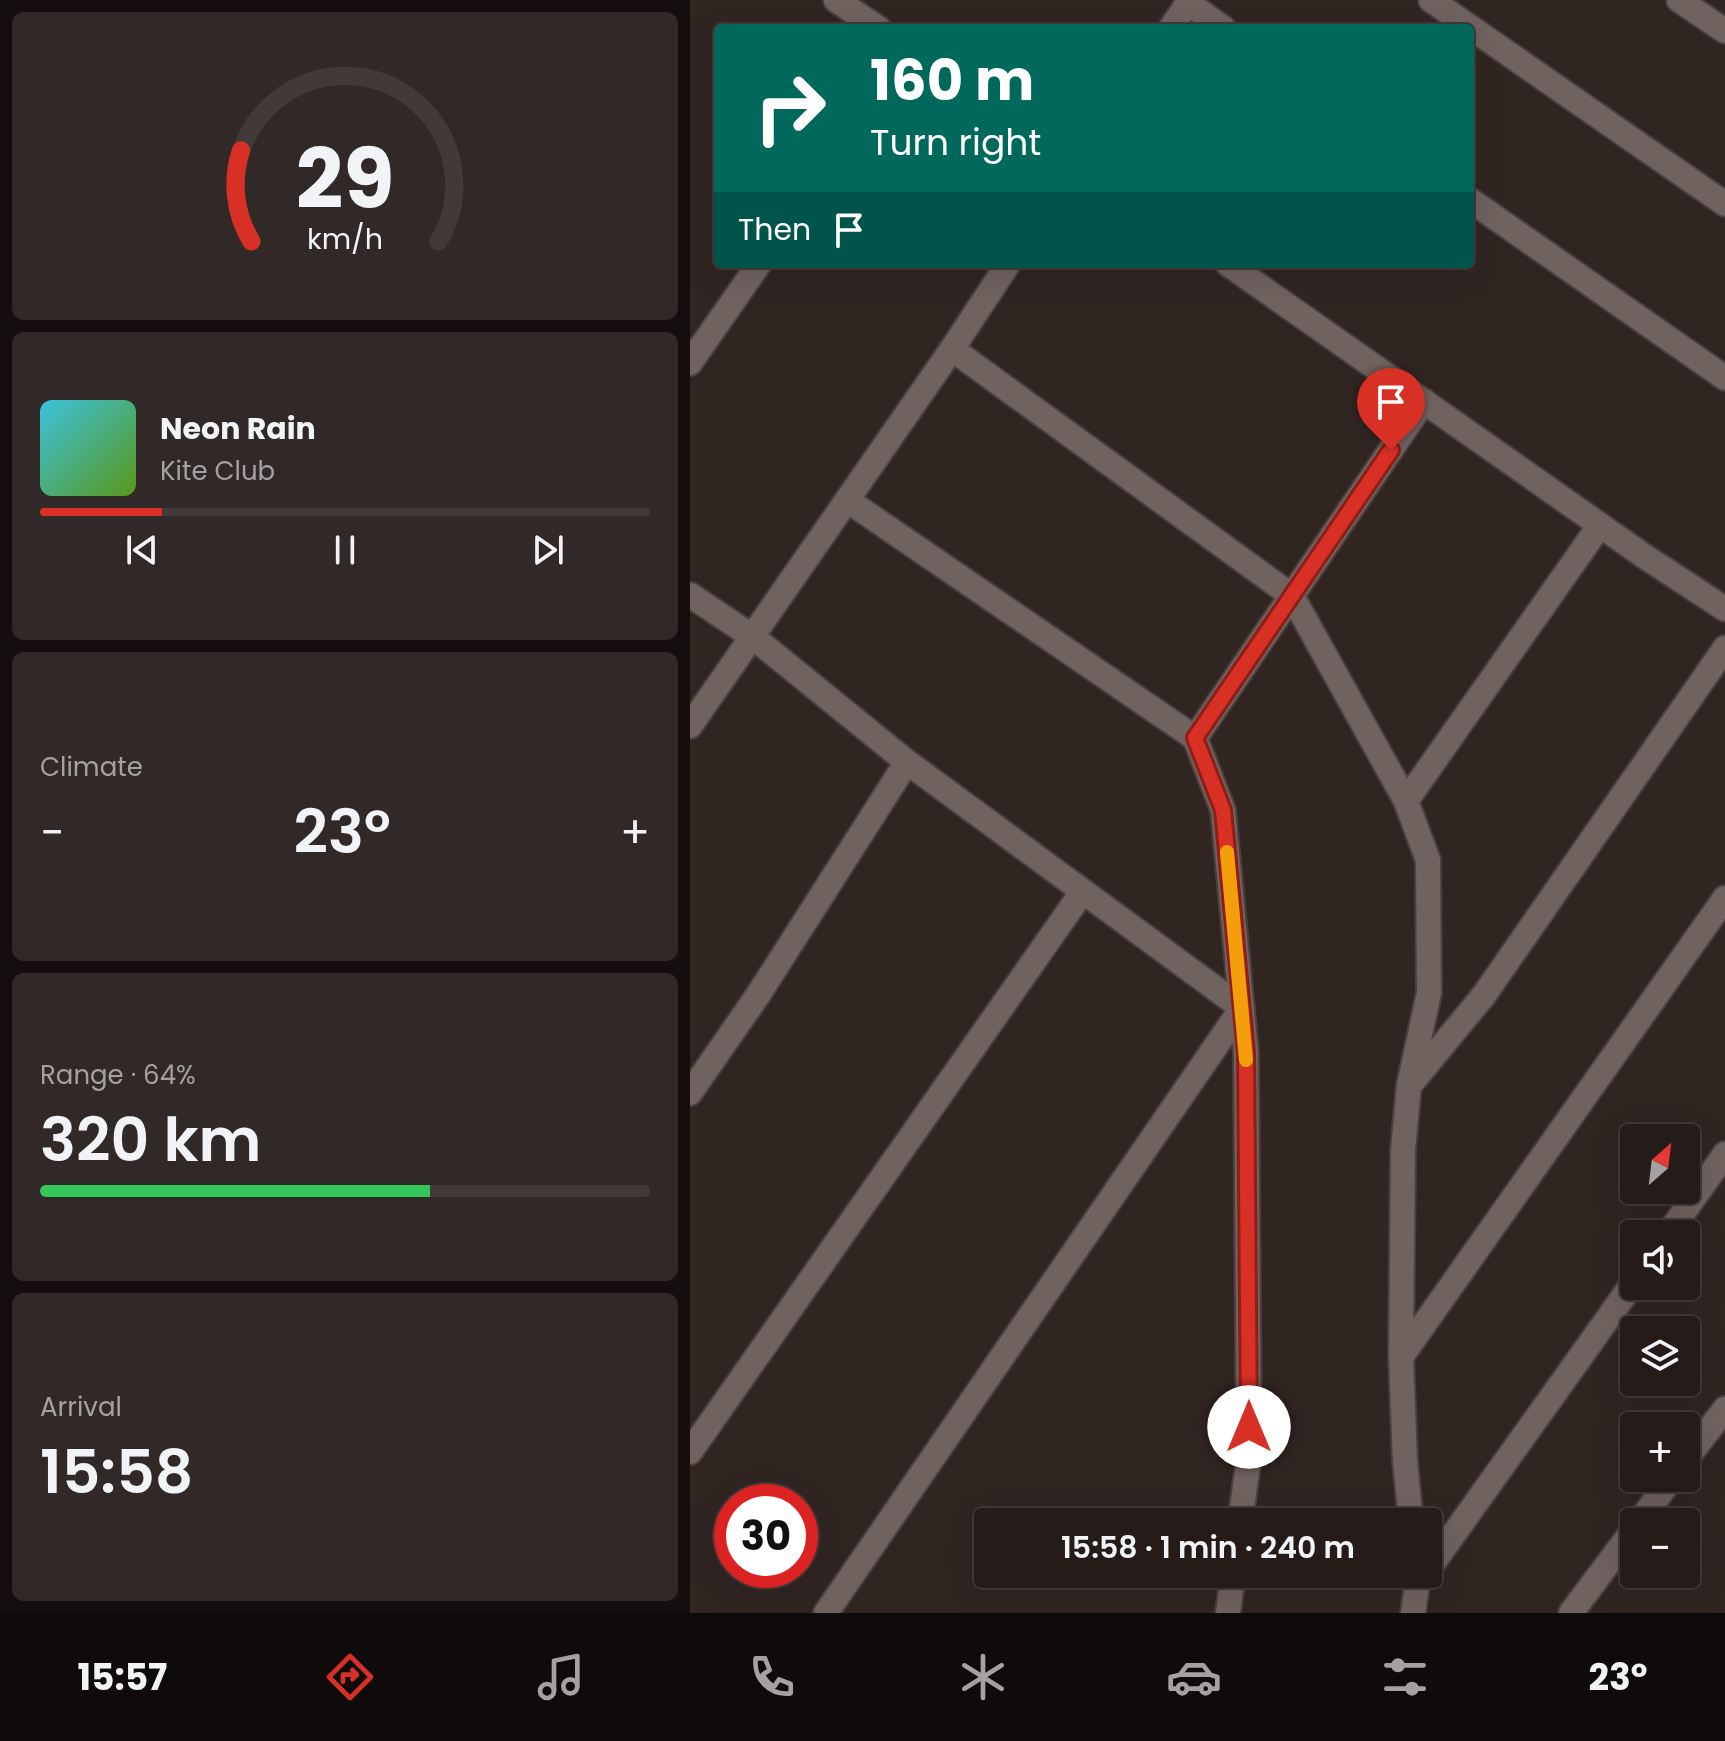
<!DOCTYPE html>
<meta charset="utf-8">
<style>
body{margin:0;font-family:Poppins,sans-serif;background:#312927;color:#f1f3f6;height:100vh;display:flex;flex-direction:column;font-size:30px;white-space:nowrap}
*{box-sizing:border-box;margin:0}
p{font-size:26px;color:#a3a1a2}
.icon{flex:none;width:44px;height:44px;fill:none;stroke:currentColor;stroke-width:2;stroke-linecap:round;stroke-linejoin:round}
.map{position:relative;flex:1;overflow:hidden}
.drawer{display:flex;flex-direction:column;gap:12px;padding:12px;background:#140f0e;width:690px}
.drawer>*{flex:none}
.banner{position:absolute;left:24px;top:24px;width:760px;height:244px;border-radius:8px;box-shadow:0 8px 32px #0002,0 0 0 2px #423a39;background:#00695c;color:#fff;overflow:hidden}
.needle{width:52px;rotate:28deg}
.tools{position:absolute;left:930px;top:1124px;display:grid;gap:16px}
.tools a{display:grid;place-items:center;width:80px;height:80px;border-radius:8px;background:#251c1a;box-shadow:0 8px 32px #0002,0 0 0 2px #423a39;font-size:40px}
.speed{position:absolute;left:24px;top:1484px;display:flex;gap:16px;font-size:40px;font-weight:700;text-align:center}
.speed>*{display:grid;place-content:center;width:104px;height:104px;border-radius:50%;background:#251c1a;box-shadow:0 8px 32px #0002,0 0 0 2px #423a39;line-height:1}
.speed .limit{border:12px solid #d22;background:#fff;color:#111}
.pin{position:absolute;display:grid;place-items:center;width:68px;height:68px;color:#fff;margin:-82px -34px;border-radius:50% 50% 50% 0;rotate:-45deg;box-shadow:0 0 8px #0007}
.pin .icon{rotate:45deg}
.me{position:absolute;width:88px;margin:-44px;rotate:0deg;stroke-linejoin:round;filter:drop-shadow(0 0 6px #0008)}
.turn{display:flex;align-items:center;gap:28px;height:168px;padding:0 24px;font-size:36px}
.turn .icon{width:104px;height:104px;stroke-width:2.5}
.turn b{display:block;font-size:56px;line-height:68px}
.then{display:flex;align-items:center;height:76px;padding:0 24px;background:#0003;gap:16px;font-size:30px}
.big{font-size:60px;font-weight:600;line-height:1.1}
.drawer .widget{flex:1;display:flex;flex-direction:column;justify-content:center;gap:12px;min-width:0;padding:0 28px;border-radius:12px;background:#312927}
.drawer .dial{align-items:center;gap:0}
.dial svg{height:208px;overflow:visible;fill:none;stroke:#423a39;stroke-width:7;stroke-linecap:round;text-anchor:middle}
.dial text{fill:#f1f3f6;stroke:none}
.song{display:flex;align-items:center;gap:24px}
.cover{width:96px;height:96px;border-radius:12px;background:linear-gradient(135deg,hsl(190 70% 55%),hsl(90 70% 35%))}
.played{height:8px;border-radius:4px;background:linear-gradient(90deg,#d93025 20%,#423a39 20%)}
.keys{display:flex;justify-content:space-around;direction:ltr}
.heat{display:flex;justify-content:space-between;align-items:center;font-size:44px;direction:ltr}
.charge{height:12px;border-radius:6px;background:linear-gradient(90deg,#34c759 64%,#423a39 0)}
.trip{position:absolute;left:284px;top:1508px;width:468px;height:80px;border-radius:8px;background:#251c1a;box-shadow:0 8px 32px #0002,0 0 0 2px #423a39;font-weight:600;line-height:80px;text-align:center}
.menu{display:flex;height:128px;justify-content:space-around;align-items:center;background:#0f0b0a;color:#a3a1a2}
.menu .icon{width:56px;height:56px}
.menu .active{color:#d93025}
.menu b{font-size:36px;color:#f1f3f6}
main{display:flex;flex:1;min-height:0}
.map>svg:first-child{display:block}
</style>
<main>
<section class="drawer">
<div class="widget dial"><svg viewBox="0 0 100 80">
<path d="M14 69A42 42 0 1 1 86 69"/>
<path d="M14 69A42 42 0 0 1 10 34" stroke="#d93025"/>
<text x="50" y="56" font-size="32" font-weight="700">29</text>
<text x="50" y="72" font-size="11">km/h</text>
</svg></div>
<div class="widget">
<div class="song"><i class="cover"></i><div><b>Neon Rain</b><p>Kite Club</p></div></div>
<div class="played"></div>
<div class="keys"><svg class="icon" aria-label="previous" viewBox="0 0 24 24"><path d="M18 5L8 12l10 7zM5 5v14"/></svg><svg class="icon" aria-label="pause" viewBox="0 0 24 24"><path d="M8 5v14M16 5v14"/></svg><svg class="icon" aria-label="next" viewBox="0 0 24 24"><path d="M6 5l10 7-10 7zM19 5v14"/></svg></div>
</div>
<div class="widget"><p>Climate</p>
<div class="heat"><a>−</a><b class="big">23°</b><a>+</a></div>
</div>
<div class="widget"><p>Range · 64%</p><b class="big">320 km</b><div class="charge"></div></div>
<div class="widget"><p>Arrival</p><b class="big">15:58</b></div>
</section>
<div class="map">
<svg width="1035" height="1613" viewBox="0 0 1035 1613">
<rect width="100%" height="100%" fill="#312522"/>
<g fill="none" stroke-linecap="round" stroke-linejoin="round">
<defs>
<path id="street" d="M 146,0 L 188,28
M 741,0 L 1035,204
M 989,0 L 1035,31
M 498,3 L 533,28
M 481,28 L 500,0
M 780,200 L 1035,378
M 538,264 L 954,556 L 1035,609
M 262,349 L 602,596 L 716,801 L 738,860 L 739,993 L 719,1085 L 713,1150 L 711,1357 L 715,1461 L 721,1522
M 0,363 L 69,264
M 157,500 L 505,738
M 0,595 L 63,637 L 217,762 L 552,1008 L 136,1613
M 0,726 L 262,349 L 318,264
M 716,801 L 910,525
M 723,1081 L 794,995 L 1035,648
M 0,1093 L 68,995 L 217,762
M 978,1234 L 1035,1154
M 711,1357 L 1035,898
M 0,1452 L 393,891
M 996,1459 L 1035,1409
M 550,1522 L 559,1458 L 556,1053 L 533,810 L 505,738 L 734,401
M 949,1522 L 982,1478
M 738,1570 L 944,1282
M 538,1613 L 543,1574
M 723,1613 L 727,1585 L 726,1574
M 881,1613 L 944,1529"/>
</defs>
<use href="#street" stroke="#4a403e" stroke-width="28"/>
<use href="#street" stroke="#70625f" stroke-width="24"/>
</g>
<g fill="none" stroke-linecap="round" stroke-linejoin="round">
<defs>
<path id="route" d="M 559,1427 L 556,1053 L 533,810 L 505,738 L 701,450"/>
</defs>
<use href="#route" stroke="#8d1f18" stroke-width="20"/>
<use href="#route" stroke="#d93025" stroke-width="14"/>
<path stroke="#f59e0b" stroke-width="14" d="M 537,852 L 556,1060"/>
</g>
</svg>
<div class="tools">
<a><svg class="needle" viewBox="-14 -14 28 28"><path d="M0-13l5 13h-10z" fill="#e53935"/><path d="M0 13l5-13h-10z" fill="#a3a1a2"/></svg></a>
<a><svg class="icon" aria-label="sound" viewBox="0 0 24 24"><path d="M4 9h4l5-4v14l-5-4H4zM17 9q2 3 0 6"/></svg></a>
<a><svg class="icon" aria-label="layers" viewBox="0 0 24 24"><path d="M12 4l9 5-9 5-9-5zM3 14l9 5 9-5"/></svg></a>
<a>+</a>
<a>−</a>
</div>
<div class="speed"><div class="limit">30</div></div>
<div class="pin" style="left:701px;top:450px;background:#d93025"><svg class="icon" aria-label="arrive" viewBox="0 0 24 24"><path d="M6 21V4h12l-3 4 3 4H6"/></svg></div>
<svg class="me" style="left:559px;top:1427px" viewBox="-20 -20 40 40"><circle r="19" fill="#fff"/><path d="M0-13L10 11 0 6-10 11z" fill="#d93025"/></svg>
<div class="trip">15:58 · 1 min · 240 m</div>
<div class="banner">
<div class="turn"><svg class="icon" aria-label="right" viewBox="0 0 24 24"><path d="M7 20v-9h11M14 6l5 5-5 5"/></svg><div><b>160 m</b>Turn right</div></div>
<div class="then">Then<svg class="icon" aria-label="arrive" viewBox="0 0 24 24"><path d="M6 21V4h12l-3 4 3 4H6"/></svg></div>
</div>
</div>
</main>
<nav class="menu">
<b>15:57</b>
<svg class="icon active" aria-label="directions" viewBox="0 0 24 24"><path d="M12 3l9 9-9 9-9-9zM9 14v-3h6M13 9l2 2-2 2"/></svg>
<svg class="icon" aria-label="music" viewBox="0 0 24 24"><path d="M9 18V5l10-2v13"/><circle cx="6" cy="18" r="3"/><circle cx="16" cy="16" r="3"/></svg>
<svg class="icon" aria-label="phone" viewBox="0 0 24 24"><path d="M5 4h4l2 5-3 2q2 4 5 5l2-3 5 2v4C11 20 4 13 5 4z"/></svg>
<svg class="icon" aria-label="climate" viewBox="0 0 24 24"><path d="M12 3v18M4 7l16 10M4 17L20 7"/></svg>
<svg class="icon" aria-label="car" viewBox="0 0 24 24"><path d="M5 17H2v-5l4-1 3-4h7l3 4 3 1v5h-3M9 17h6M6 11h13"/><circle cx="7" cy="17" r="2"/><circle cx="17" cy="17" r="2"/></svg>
<svg class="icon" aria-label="filters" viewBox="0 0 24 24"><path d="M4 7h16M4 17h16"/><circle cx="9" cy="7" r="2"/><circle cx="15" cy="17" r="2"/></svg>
<b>23°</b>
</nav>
